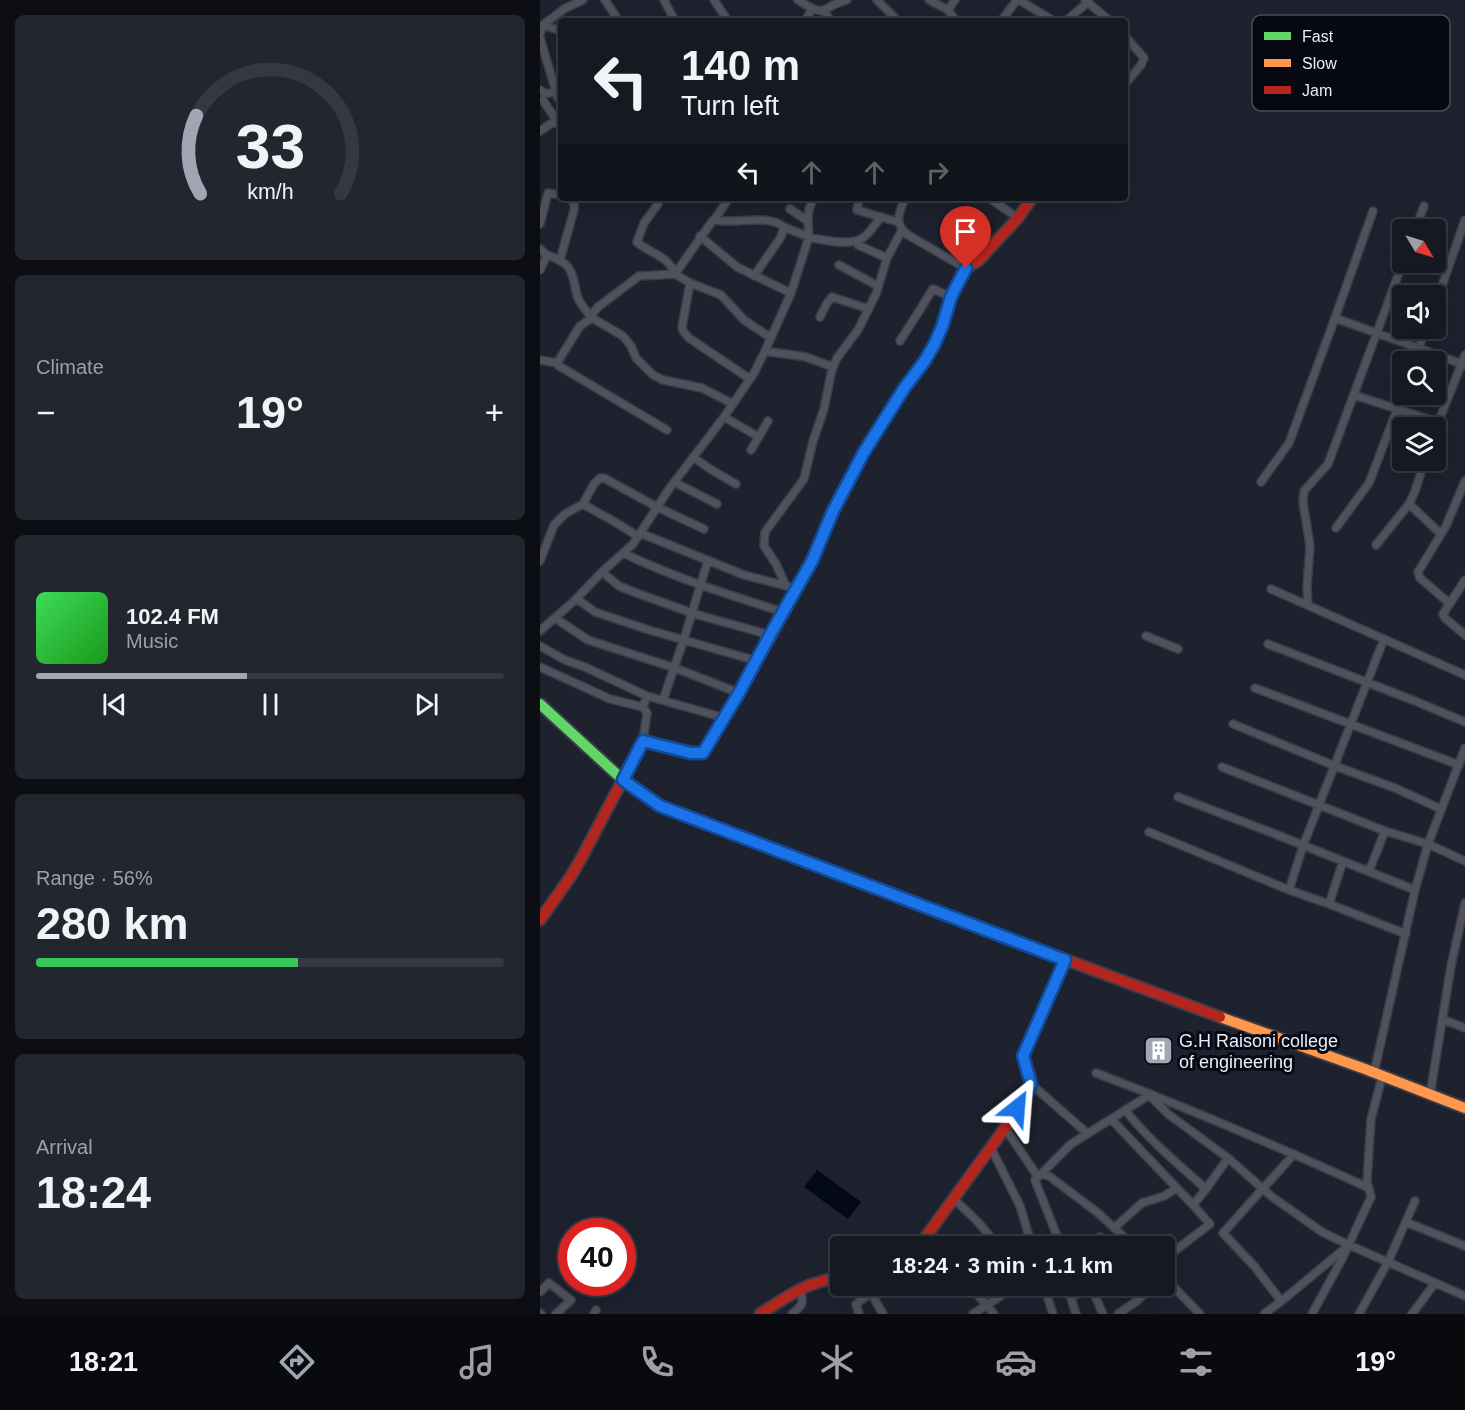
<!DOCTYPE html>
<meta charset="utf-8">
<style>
body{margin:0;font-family:Helvetica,sans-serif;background:#23262f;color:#f1f3f6;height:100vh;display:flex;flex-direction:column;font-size:22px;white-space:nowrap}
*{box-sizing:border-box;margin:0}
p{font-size:20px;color:#9ea0a5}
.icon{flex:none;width:33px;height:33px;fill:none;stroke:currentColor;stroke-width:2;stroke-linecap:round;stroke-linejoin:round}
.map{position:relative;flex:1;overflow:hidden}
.panel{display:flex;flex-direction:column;gap:15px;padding:15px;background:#0c0e13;width:540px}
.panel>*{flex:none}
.top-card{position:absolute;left:18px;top:18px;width:570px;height:183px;border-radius:6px;box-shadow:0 6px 24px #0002,0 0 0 2px #353840;background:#161922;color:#f1f3f6;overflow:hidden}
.needle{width:39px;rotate:128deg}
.buttons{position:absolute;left:852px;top:219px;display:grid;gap:12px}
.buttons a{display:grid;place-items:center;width:54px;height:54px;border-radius:6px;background:#161922;box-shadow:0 6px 24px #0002,0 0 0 2px #353840;font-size:30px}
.speed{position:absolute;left:18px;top:1218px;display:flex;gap:12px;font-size:30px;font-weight:700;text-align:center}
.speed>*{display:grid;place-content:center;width:78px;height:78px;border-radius:50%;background:#161922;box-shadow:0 6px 24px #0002,0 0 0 2px #353840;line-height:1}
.speed .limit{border:9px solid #d22;background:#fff;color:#111}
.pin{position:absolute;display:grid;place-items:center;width:51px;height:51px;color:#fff;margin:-62px -26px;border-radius:50% 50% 50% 0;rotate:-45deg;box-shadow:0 0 6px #0007}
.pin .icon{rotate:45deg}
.me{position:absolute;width:66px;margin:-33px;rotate:28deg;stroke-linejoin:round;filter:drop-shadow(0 0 4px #0008)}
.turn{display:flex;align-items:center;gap:21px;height:126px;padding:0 24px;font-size:27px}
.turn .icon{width:78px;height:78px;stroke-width:2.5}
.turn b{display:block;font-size:42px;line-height:51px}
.lanes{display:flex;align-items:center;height:57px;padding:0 24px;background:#0003;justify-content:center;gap:30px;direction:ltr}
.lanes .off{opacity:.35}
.big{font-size:45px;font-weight:800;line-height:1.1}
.panel .card{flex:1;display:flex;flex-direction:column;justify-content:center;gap:9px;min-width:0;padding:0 21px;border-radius:9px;background:#23262f}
.panel .dial{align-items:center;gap:0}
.dial svg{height:156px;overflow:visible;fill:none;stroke:#353840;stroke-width:7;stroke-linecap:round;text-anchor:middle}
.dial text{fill:#f1f3f6;stroke:none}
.song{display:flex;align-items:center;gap:18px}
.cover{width:72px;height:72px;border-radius:9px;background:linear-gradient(135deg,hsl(130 70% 55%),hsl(120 70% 35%))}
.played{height:6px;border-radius:3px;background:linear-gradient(90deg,#a1a6b5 45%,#353840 45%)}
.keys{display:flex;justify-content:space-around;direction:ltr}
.heat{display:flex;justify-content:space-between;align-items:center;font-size:33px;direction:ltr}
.charge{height:9px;border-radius:4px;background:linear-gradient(90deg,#34c759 56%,#353840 0)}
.trip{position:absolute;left:290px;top:1236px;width:345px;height:60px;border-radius:6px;background:#161922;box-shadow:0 6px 24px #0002,0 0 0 2px #353840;font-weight:800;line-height:60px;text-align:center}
.tab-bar{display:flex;height:96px;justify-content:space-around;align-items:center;background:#090a0e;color:#9ea0a5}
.tab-bar .icon{width:42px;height:42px}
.tab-bar .on{color:#a1a6b5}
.tab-bar b{font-size:27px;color:#f1f3f6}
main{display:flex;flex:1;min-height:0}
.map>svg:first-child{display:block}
</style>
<main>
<section class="panel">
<div class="card dial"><svg viewBox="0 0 100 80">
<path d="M14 69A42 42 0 1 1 86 69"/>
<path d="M14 69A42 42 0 0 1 12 29" stroke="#a1a6b5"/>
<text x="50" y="56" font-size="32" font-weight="700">33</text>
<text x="50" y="72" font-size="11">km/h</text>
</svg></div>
<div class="card"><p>Climate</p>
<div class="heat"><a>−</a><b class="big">19°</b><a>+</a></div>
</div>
<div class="card">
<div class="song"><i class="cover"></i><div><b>102.4 FM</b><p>Music</p></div></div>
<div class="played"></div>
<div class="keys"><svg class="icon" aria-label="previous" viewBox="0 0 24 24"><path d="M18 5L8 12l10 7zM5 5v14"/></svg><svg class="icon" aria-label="pause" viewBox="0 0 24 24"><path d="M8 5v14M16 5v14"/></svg><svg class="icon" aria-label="next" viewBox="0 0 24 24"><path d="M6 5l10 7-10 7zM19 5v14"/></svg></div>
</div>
<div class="card"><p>Range · 56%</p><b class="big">280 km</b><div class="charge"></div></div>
<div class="card"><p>Arrival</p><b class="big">18:24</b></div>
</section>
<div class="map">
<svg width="925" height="1314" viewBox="0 0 925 1314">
<rect width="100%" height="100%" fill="#1e212e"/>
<path fill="#030916" d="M 277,1170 L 321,1202 L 308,1219 L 264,1187 Z"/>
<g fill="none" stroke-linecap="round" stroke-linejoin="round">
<defs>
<path id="street" d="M 65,0 L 79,21
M 124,0 L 135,21
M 174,0 L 188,21
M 258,0 C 289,20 279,7 307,0
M 337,0 L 358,21
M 389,0 L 408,10 L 416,21
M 479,0 L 514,21
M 545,0 L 570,21
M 408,10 L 415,0
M 284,11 L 291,21
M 265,21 L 272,9
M 461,21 L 477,0
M 526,21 L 548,2
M 3,25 L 21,31
M 0,34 L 3,25 L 24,9 L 43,0
M 585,36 L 604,58 L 601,65 L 585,84
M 0,38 L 18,98 L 21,100
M 0,90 C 6,95 9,94 17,90
M 3,100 L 18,123
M 0,131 L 12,123 L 18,123 L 21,127
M 116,198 L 118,204 L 104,223 L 97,242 C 110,254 128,255 135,274
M 319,198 L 317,210 L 358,222
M 365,198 C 359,214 353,222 368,235 L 425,268
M 449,198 L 478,218
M 250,209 L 268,221
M 175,219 L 189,198
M 0,224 L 8,193 L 21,195
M 244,227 L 269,237 C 268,222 266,211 274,198
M 875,230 L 884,206
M 160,236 L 197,267 L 251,293
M 318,245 L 347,258
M 0,249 C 7,258 20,257 28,267 C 35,275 34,288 38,298 C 41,305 47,312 52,318 L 40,326 L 17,363 L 19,366 L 127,430
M 20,260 L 34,210 L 34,204 L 31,198
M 299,265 L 338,286
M 0,270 L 7,255
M 135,274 L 173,220 C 177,220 182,221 187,221 C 205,222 229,215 244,227 L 241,237 L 214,276
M 150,283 L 142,327 L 143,331 L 149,338 L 210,379
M 896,303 L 925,220
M 280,317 L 287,303 L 292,297 L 329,309
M 795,318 L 833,211
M 360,341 L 393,289 L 411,297
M 225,351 L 266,357 L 293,367
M 0,360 L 17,363
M 874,362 L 886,328
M 814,395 L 897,422
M 193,404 L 162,388 L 123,380 L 113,375 L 96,358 L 91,346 L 83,336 L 52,318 L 53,313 L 58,307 L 99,276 L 135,274 L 150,283 L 181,295 L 204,320 L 231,338
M 184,417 L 219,437
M 896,428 L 925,355
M 211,450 L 228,421
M 153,457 L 170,469 L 196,484
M 134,482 L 177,504
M 721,482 L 749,443 L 795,318 L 925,365
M 43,504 C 61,515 81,524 98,537
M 869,504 L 901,534
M 796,528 L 829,483 L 863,394
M 100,533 L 204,575 L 247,586
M 836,545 L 869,504 L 875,491 L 885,460
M 83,553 C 135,578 189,595 243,612
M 0,561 L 14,525 L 25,514 L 43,504 L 54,484 L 60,478 L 64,478 L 117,507 L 164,529
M 62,572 L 79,586 L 99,594 L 155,614 L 230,635
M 925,580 L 903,614 L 905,618 L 925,635
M 246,586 L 236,564 L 224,546 L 225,532 L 264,479 L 273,441 L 284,409 L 291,374 L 293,367 L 297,358 L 318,330 L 336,294 L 347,258 L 362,230
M 731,589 L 925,675
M 37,599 L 55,612 L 109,630 L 217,661
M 909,603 L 880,578 L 878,572 L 906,526 L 925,481
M 768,605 L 767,587 L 770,546 L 763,502 L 764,491 L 788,464 L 863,262
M 15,618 L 48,640 L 135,668 L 199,693
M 0,631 L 34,601 L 62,572 L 93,544 L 129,489 L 184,417 L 214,373 L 225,351 L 251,293 L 269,237 C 282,240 308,246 321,239 C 329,235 335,224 341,217
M 606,636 L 638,649
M 728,644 L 875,701 L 925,722
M 0,646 L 25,660 L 45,667 L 107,696 L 185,718
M 0,667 L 70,699 L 103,707 L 107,696
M 715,688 L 919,765
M 123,700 L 144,639 L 168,560
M 103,707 L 107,713 L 103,741
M 693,724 L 795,766 L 855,788 L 901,809
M 682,767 L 845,831 L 888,844 L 925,861
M 638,797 L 735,834 L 875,890
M 609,832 L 749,890 L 763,846 L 844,639
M 829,871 L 845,831
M 749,890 L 789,904 L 803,861
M 789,904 L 866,934
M 902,1019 L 925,1028
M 556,1073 C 648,1108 739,1147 829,1188
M 834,1073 L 875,890 L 888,844 L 925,748
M 491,1084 L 548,1134
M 609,1095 L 628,1114 L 688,1158
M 890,1095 L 911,966 L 925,903
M 585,1110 C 609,1140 638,1164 666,1189 L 688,1158 L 731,1196 L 782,1232 L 809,1245
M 571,1119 L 653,1205
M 465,1128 L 498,1177
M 451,1148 L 480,1206 L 492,1246
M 501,1174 L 531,1144 L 611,1094
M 414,1199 L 438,1222 L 458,1246
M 866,1222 L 925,1246
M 574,1228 L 602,1203 L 624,1196 L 637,1188
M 470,1246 L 489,1236
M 519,1246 L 519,1241 L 495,1180 L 501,1174 L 509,1176 L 558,1213 L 594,1246
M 546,1246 L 560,1237 L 568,1246
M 624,1259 L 670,1224 L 653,1205 L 666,1189
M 624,1277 L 660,1314
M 327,1286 L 343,1314
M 430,1286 L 454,1314
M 504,1286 L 513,1314
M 527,1286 L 536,1314
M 551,1287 L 563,1314
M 0,1292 L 9,1283 L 31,1300 L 16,1314
M 531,1297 L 555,1286
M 741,1301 L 715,1267 L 683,1233 L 754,1154
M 0,1313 L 1,1314
M 54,1314 L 56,1310
M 252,1314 C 263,1305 264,1303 260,1289
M 319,1314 L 316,1304 L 331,1293
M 433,1314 L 476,1286
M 578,1314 L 597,1301 L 612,1286
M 724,1314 L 744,1299 L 809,1245 L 925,1296
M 772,1314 L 802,1259 L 831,1197 L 827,1181 L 831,1119 L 842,1077
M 819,1314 L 848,1262 L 875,1201
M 872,1314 L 895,1283"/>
<path id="fast" d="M 0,704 L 83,780 L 120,806 L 419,920"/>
<path id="slow" d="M 196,698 L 272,561 L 293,511 L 324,452 L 365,387 L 384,362 L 394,345 L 402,327 L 406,312
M 680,1017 L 825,1069 L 925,1108"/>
<path id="jam" d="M 406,312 L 411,297 L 425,268 L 438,261 L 478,218 L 492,198
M 0,920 L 31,876 L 42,857 L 103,741 L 151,753 L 163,753 L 196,698
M 419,920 L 680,1017
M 379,1246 L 465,1128 L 490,1089 L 491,1081 L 483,1056 L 525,960
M 220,1314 C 245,1298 269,1280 300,1278"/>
</defs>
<use href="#street" stroke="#3a3d48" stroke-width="10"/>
<use href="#fast" stroke="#3a3d48" stroke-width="14"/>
<use href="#slow" stroke="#3a3d48" stroke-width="14"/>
<use href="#jam" stroke="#3a3d48" stroke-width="14"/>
<use href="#street" stroke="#4f525c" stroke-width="7"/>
<use href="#fast" stroke="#63d668" stroke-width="10"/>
<use href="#slow" stroke="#ff974d" stroke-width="10"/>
<use href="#jam" stroke="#b3261e" stroke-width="10"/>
</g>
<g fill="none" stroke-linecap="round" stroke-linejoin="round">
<defs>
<path id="route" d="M 426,268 L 411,297 L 402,327 L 394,345 L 384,362 L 365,387 L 324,452 L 293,511 L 272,561 L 230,635 L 199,693 L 163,753 L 151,753 L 103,741 L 83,780 L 120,806 L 525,960 L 483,1056 L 491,1084 L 489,1089 L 477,1108"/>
</defs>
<use href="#route" stroke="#114b97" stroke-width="15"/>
<use href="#route" stroke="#1a73e8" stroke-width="10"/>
</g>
<defs>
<symbol id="building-square" viewBox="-11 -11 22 22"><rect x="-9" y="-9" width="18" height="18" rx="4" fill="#a1a6b5" stroke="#060812"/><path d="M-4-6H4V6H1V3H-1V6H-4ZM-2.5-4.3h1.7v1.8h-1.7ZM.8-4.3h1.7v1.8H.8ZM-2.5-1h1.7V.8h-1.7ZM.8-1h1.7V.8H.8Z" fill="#fff"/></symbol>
</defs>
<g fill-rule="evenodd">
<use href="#building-square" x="602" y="1034" width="33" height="33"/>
</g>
<g text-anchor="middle" stroke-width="6" stroke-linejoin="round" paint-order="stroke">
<g font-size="18" fill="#e7edfd" stroke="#060812" text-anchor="start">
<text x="639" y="1047">G.H Raisoni college<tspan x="639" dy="21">of engineering</tspan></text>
</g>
</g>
<rect x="712" y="15" width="198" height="96" rx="9" fill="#060812" stroke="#4a4d58" stroke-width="1.5"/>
<rect x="724" y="32" width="27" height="8" fill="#63d668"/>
<rect x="724" y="59" width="27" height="8" fill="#ff974d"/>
<rect x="724" y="86" width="27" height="8" fill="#b3261e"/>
<g font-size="16" fill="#e7edfd">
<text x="762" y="42">Fast</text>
<text x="762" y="69">Slow</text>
<text x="762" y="96">Jam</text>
</g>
</svg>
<div class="buttons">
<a><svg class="needle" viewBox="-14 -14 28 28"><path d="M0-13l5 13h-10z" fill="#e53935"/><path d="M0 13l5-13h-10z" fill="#9ea0a5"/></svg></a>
<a><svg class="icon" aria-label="sound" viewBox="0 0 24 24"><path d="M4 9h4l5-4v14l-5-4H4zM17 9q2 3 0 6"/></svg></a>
<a><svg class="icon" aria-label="search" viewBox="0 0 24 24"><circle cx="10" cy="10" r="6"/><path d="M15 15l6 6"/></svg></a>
<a><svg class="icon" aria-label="layers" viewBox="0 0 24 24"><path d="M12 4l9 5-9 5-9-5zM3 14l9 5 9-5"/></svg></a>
</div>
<div class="speed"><div class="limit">40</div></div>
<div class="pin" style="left:426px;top:268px;background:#d93025"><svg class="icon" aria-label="arrive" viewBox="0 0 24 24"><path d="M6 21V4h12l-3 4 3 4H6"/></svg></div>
<svg class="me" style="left:477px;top:1108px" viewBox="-20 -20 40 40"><path d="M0-17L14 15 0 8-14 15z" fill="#1a73e8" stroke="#fff" stroke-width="4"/></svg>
<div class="trip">18:24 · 3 min · 1.1 km</div>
<div class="top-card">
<div class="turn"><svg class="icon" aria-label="left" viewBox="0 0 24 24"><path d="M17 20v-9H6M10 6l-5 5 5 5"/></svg><div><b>140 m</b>Turn left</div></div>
<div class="lanes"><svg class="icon" aria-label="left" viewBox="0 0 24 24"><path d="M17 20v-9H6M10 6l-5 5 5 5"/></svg><svg class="icon off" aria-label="ahead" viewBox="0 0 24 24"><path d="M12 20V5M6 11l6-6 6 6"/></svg><svg class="icon off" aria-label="ahead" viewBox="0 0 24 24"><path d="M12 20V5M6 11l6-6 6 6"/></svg><svg class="icon off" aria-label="right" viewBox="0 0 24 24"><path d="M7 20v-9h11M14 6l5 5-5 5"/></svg></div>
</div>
</div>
</main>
<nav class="tab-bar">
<b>18:21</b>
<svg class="icon on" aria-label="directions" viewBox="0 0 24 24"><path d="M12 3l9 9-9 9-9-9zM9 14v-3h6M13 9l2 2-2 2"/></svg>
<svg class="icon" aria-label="music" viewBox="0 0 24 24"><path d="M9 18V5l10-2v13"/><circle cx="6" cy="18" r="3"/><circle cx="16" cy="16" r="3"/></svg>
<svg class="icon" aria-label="phone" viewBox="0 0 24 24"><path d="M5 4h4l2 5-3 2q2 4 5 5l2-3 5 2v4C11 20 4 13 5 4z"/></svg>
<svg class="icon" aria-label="climate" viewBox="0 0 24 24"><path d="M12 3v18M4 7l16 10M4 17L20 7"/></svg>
<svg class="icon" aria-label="car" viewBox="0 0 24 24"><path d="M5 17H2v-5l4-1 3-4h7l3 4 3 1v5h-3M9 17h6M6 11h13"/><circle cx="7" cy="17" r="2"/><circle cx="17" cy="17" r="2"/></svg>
<svg class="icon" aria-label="filters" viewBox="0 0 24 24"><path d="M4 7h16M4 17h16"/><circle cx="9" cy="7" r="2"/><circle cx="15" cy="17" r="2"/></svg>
<b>19°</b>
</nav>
